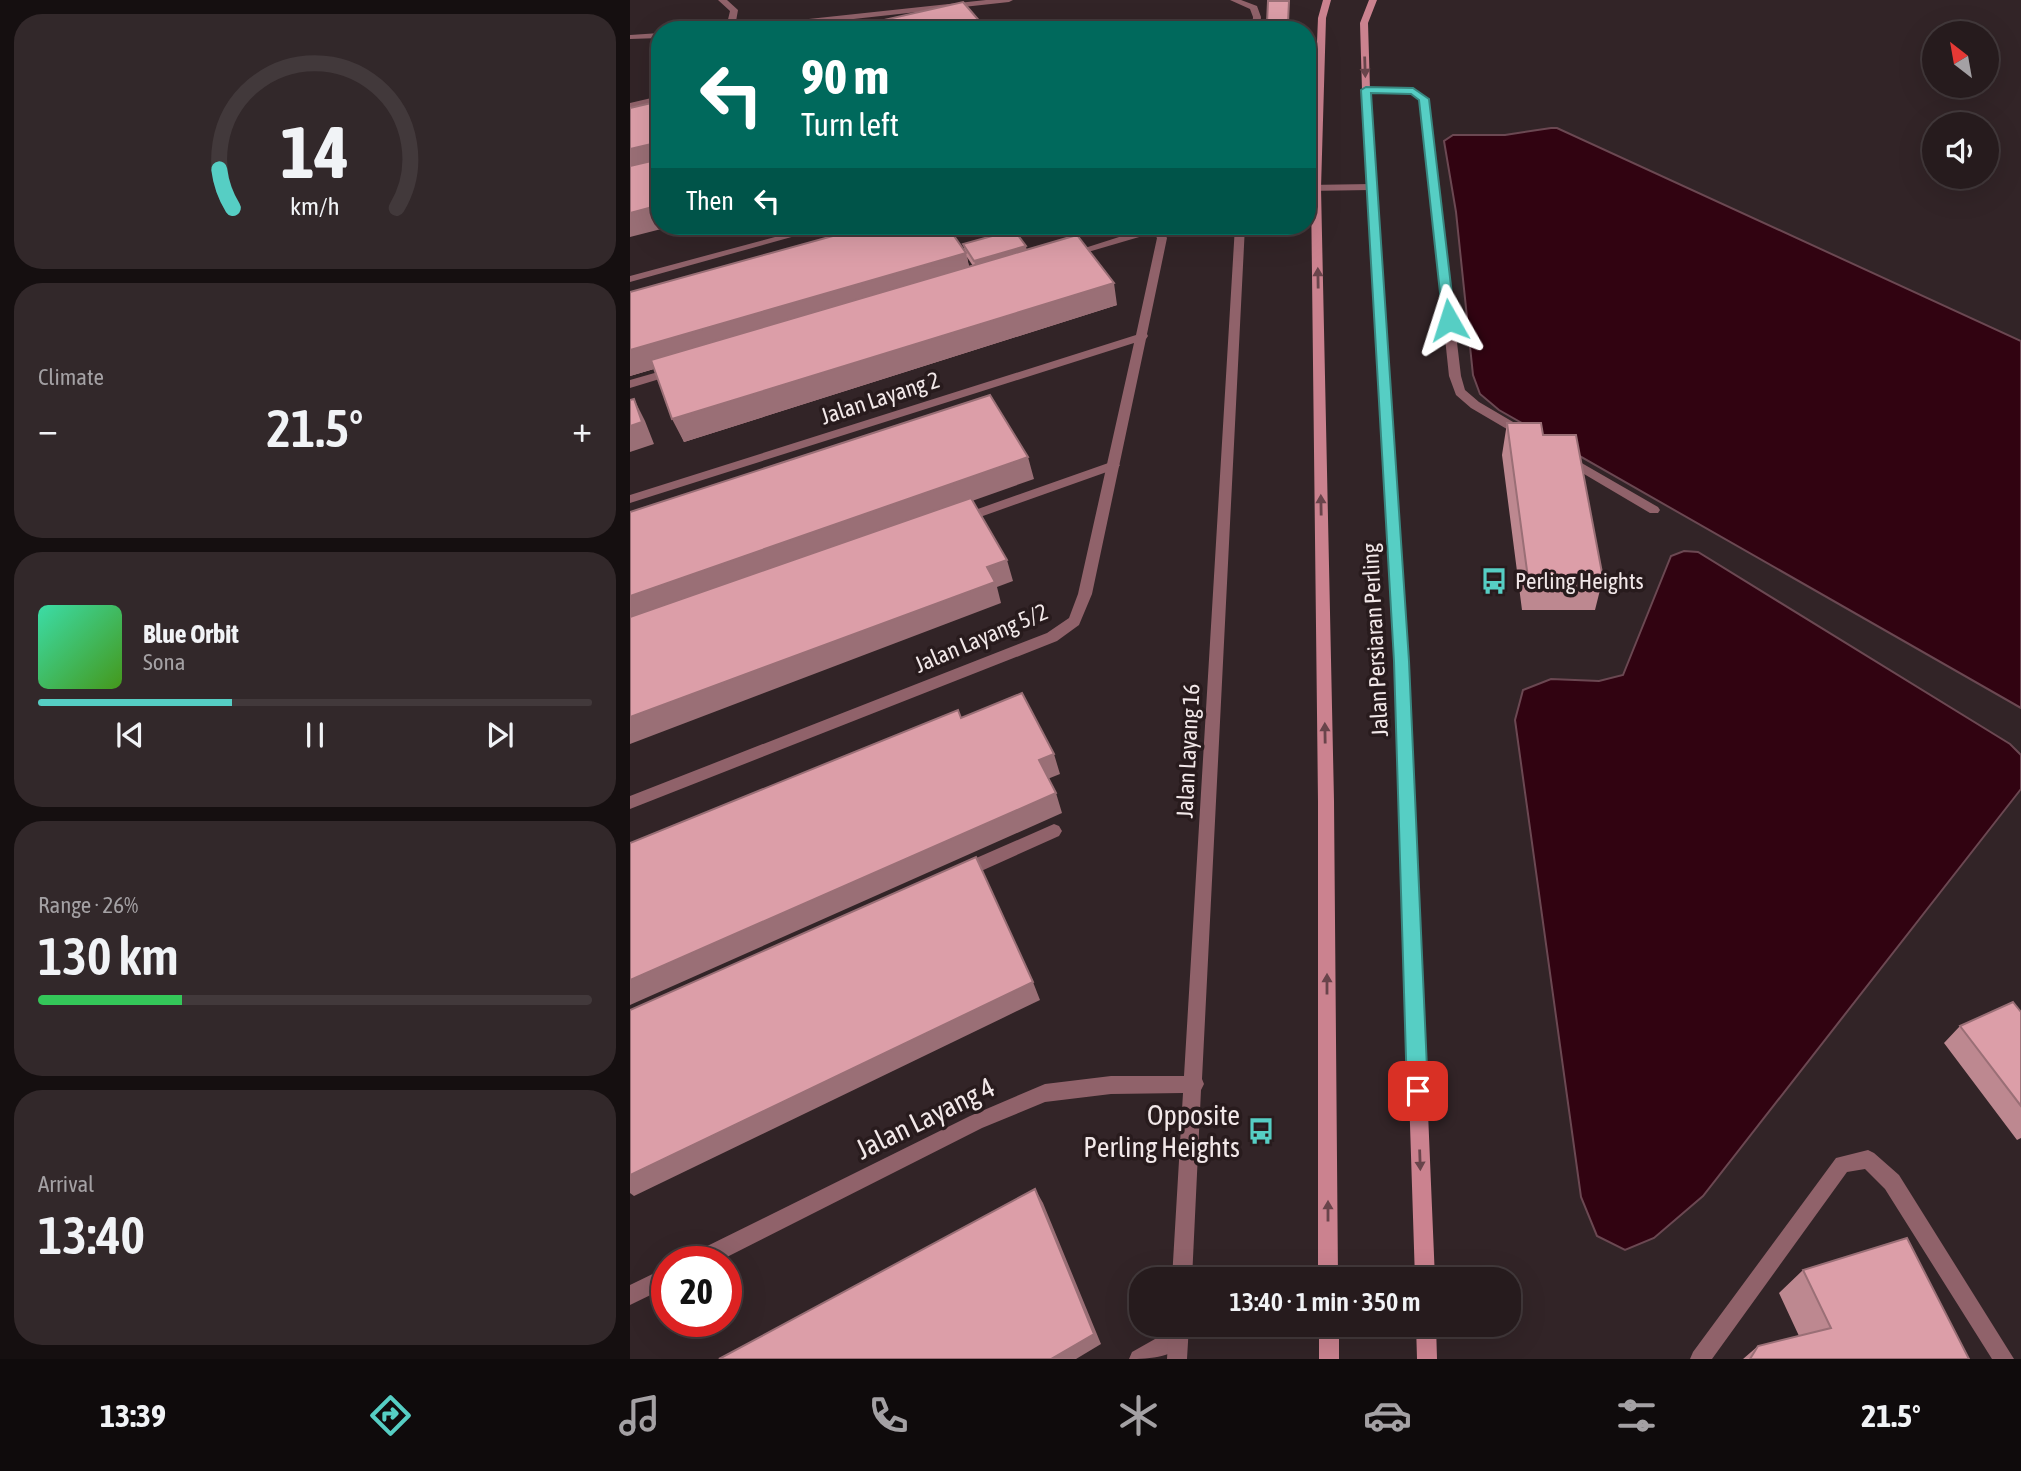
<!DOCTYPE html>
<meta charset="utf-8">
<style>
body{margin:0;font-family:"Asap Condensed",sans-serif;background:#32282a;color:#f1f3f6;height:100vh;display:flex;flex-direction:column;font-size:26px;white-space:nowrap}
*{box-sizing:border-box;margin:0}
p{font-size:23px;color:#a4a1a4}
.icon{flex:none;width:38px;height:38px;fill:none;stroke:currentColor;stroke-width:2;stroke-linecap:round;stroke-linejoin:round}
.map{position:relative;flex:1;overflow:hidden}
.panel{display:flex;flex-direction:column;gap:14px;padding:14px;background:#150f10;width:630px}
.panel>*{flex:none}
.guide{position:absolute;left:21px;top:21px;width:665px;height:214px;border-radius:28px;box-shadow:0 7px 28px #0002,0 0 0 2px #42393b;background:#00695c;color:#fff;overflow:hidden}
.needle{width:46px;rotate:329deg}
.tools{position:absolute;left:1292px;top:21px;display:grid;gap:14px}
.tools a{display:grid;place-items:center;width:77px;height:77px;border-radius:50%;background:#261b1d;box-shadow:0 7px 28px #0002,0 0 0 2px #42393b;font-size:35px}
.speed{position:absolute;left:21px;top:1246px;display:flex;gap:14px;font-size:35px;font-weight:700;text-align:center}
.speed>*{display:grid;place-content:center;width:91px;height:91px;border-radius:50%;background:#261b1d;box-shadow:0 7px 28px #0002,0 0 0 2px #42393b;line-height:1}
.speed .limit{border:10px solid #d22;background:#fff;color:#111}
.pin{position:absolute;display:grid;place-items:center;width:60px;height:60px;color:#fff;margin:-30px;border-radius:14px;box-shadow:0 4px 10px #0006}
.me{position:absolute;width:77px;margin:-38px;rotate:354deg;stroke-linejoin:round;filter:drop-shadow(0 0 5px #0008)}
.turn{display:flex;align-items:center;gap:24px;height:147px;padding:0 35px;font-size:32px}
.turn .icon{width:91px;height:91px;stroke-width:2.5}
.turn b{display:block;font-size:49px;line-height:60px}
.then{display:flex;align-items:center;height:66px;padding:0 35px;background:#0003;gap:14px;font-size:26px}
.big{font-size:52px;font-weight:600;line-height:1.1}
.panel .tile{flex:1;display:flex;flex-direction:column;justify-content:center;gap:10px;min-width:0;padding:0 24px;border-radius:28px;background:#32282a}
.panel .dial{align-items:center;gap:0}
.dial svg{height:182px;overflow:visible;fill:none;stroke:#42393b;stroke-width:7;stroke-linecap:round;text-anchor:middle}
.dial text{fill:#f1f3f6;stroke:none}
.song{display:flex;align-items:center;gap:21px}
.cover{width:84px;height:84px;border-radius:10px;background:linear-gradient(135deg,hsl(160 70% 55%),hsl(100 70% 35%))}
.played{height:7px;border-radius:4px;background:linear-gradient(90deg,#56cec4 35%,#42393b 35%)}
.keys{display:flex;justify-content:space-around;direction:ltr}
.heat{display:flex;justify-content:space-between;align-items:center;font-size:38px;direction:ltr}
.charge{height:10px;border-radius:5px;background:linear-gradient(90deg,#34c759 26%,#42393b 0)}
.trip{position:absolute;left:499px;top:1267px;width:392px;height:70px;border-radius:28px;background:#261b1d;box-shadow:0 7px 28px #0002,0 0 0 2px #42393b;font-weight:600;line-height:70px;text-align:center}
.tabs{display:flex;height:112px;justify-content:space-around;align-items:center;background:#0f0b0c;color:#a4a1a4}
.tabs .icon{width:49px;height:49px}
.tabs .current{color:#56cec4}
.tabs b{font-size:32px;color:#f1f3f6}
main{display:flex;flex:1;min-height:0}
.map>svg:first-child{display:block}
</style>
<main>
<section class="panel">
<div class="tile dial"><svg viewBox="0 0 100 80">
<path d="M14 69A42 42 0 1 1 86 69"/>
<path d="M14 69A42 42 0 0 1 8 52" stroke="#56cec4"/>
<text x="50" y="56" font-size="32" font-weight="700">14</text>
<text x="50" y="72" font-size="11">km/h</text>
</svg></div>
<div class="tile"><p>Climate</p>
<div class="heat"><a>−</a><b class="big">21.5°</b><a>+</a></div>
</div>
<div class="tile">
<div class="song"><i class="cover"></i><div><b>Blue Orbit</b><p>Sona</p></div></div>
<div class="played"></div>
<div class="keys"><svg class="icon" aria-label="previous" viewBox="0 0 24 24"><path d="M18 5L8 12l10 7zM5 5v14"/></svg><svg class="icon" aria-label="pause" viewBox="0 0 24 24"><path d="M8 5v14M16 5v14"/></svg><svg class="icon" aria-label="next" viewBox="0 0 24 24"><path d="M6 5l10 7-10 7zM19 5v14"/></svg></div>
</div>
<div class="tile"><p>Range · 26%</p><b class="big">130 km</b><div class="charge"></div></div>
<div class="tile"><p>Arrival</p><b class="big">13:40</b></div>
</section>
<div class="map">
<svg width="1391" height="1359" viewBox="0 0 1391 1359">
<rect width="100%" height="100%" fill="#322427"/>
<path fill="#310311" stroke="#6b4852" stroke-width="2" d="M 921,128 L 927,128 L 1391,341 L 1391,708 L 869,410 L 850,394 L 843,375 L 826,212 L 814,141 L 823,135 L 875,135 Z
M 1054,551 L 1068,552 L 1380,744 L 1391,755 L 1391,789 L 1073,1196 L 1024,1238 L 995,1250 L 967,1236 L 951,1197 L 885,720 L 893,690 L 921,679 L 969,681 L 993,675 L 1041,556 Z"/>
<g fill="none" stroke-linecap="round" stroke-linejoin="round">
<path fill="#90626a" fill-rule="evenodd" d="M 736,87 L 783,88 L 798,99 L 831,376 L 835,390 L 849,402 L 895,429 L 895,435 L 887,435 L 841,408 L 826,395 L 819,376 L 790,100 L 781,94 L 733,92 L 733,88 Z
M 528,229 L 532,230 L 532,234 L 516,235 L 441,257 L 436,254 L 511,230 Z
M 42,368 L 48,372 L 46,374 L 0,388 L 0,380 Z
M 936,454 L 1028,507 L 1030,510 L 1028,513 L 1020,513 L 932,461 L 930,458 L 932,455 Z
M 484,461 L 490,465 L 488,468 L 336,522 L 332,523 L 326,519 L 328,516 Z
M 424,824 L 429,826 L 432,831 L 429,836 L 340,876 L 334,878 L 328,876 L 326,871 L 328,866 Z
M 1238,1150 L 1244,1153 L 1269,1175 L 1384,1359 L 1362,1359 L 1255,1189 L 1235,1169 L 1217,1172 L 1082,1359 L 1060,1359 L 1063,1352 L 1206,1158 Z
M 548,1326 L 555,1329 L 558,1336 C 549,1358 519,1359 499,1359 L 502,1352 Z"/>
<path fill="#90626a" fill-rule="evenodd" d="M 88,0 L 97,0 L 108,10 L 105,27 L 356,0 L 383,0 L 379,2 L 123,30 L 93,30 L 96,28 L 100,11 Z
M 600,0 L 611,0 L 627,6 L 631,17 L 630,30 L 622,30 L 623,17 L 620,9 Z
M 30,33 L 30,38 L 0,39 L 0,35 Z
M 30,96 L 30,102 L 0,109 L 0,103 Z
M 677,185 L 741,184 L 746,187 L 741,190 L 677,191 Z
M 186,226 L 201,226 L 0,282 L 0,276 Z
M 605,226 L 615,226 L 572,1079 L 574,1084 L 571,1090 L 562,1279 L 542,1279 L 553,1093 L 481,1094 L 415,1102 L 352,1128 L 87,1262 L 57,1262 L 59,1255 L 340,1116 L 415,1084 L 481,1076 L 554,1076 Z
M 528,229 L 532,230 L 537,238 L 517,334 L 518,336 L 516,339 L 462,594 L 449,625 L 427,641 L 0,809 L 0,796 L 417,633 L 439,618 L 448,594 L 504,343 L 0,503 L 0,495 L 506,335 L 527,238 L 523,232 Z
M 37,1267 L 37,1287 L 0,1305 L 0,1285 Z
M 539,1325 L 559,1325 L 557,1359 L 537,1359 Z"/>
<path fill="#cb828f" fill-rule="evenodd" d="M 693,0 L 701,0 L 696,18 L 691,188 L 704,801 L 708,1279 L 688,1279 L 688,801 L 681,188 L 688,18 Z
M 739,0 L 747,0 L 738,23 L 740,90 L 779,661 L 805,1279 L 785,1279 L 765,661 L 732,90 L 730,23 Z
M 689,1325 L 709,1325 L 709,1359 L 689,1359 Z
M 786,1325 L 806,1325 L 807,1359 L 787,1359 Z"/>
</g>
<path fill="#bd8890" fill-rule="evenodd" d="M 638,1 L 659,1 L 659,30 L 637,30 Z
M 333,244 L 397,250 L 487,305 L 54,442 L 24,369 L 0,376 L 0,292 L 335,252 ZM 337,257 L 343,266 L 339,267 Z
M 877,423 L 913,435 L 973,578 L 965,610 L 892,610 L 872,455 Z
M 1391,1012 L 1391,1138 L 1387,1140 L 1314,1043 L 1330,1026 Z
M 1173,1270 L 1339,1359 L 1113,1359 L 1128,1346 L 1169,1336 L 1149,1293 Z"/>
<path fill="#9a6f76" d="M 352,24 L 353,30 L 327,30 Z
M 30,142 L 30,166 L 0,173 L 0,149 Z
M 30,205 L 30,226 L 43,226 L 0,237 L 0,213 Z
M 396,246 L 398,257 L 347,272 L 344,261 Z
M 336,253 L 341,275 L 0,376 L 0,350 Z
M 484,283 L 487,305 L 54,442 L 42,419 Z
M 4,399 L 15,421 L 24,444 L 0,452 L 0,426 Z
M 398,457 L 404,479 L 0,622 L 0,596 Z
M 377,560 L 383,581 L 367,587 L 371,603 L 0,744 L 0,717 L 357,567 Z
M 424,754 L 430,774 L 415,780 L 409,760 Z
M 426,793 L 432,813 L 0,1005 L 0,980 Z
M 403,982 L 410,1000 L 4,1196 L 0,1193 L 0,1175 Z
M 405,1189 L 413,1203 L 471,1344 L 446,1359 L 421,1359 Z"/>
<path fill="#dc9ea8" stroke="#9a6f76" stroke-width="2" d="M 638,1 L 659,1 L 658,23 L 637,23 Z
M 333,2 L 352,24 L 327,30 L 226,30 L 223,27 Z
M 30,101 L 30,142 L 0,149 L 0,108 Z
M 30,159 L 30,205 L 0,213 L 0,166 Z
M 239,226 L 317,226 L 336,253 L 0,350 L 0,292 Z
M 384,230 L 396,246 L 344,261 L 333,244 Z
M 447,235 L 484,283 L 42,419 L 21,360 Z
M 360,395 L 398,457 L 0,596 L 0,512 Z
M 4,399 L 12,422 L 0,426 L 0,400 Z
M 877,423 L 911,423 L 913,435 L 946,435 L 973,578 L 898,578 Z
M 341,498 L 377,560 L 357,567 L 365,582 L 0,717 L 0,617 Z
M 392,693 L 424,754 L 409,760 L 426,793 L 0,980 L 0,843 L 328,710 L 331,718 Z
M 346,857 L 403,982 L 0,1175 L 0,1010 Z
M 1383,1002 L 1391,1012 L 1391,1106 L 1330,1026 Z
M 405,1189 L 464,1334 L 421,1359 L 89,1359 Z
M 1277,1238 L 1339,1359 L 1120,1359 L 1128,1346 L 1201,1328 L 1173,1270 Z"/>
<defs><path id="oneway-solid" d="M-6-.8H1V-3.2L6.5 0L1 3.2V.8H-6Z" transform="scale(1.75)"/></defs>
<g fill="#69444b">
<use href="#oneway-solid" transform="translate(735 67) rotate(88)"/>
<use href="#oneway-solid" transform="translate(688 278) rotate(-91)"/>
<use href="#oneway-solid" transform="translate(691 505) rotate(-91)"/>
<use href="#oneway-solid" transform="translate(695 733) rotate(-91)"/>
<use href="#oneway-solid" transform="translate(697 984) rotate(-90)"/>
<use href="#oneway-solid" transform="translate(790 1160) rotate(88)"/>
<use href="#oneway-solid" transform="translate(698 1211) rotate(-90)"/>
</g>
<path fill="#56cec4" stroke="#38867f" stroke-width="2" d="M 736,87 L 783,88 L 799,99 L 825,320 L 819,324 L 813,320 L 789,100 L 781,94 L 741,93 L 779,661 L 798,1091 L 795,1098 L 788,1101 L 780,1098 L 777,1091 L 764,661 L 731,90 Z"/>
<defs>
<symbol id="bus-bare" viewBox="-9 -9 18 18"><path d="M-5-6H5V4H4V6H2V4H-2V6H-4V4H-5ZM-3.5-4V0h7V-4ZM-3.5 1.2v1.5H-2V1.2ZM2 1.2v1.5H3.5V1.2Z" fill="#56cec4" stroke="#281b1d" stroke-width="2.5" paint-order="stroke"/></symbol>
</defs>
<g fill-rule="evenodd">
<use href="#bus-bare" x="845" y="562" width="38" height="38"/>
<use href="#bus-bare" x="612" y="1112" width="38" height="38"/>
</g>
<g text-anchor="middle" stroke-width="7" stroke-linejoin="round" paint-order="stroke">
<g font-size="23" fill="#f2e8e9" stroke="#281b1d">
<text transform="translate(250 398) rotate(-18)" y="8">Jalan Layang 2</text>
<text transform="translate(351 638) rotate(-23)" y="8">Jalan Layang 5/2</text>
<text transform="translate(745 640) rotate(-93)" y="8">Jalan Persiaran Perling</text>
<text transform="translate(558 751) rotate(-87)" y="8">Jalan Layang 16</text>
</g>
<g font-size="23" fill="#f2e8e9" stroke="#281b1d" text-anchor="start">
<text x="885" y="589">Perling Heights</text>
</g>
<g font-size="28" fill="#f2e8e9" stroke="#281b1d" text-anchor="end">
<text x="610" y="1125">Opposite<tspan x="610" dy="32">Perling Heights</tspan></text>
</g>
<g font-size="28" fill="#f2e8e9" stroke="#281b1d">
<text transform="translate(295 1118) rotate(-26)" y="10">Jalan Layang 4</text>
</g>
</g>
</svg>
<div class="tools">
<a><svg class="needle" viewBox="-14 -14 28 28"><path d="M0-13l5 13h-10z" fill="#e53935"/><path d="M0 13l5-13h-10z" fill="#a4a1a4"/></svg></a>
<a><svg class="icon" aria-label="sound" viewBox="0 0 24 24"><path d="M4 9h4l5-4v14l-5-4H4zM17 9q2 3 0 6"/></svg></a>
</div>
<div class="speed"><div class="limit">20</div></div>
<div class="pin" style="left:788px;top:1091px;background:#d93025"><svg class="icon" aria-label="arrive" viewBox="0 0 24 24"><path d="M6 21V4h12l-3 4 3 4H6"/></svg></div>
<svg class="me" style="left:819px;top:320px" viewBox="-20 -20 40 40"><path d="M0-17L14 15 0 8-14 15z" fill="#56cec4" stroke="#fff" stroke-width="4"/></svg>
<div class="trip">13:40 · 1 min · 350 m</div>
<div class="guide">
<div class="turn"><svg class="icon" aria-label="left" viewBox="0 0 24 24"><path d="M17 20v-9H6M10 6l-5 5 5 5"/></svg><div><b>90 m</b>Turn left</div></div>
<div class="then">Then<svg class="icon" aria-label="left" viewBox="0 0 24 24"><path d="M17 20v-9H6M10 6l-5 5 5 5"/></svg></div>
</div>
</div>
</main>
<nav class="tabs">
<b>13:39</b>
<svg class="icon current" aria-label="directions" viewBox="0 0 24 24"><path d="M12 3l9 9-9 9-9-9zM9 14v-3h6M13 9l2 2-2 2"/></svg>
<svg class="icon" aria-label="music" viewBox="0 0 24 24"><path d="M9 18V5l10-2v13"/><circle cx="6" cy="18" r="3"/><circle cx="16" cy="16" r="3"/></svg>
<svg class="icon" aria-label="phone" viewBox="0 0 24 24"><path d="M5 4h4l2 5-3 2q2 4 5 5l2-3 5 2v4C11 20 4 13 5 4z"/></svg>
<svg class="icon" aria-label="climate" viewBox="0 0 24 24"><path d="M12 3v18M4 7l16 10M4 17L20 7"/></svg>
<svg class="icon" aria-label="car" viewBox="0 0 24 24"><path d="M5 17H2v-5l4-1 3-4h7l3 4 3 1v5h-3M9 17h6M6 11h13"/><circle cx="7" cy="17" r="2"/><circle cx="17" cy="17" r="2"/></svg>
<svg class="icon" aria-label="filters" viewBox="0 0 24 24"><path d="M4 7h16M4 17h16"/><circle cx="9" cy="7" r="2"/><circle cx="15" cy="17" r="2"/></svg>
<b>21.5°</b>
</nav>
